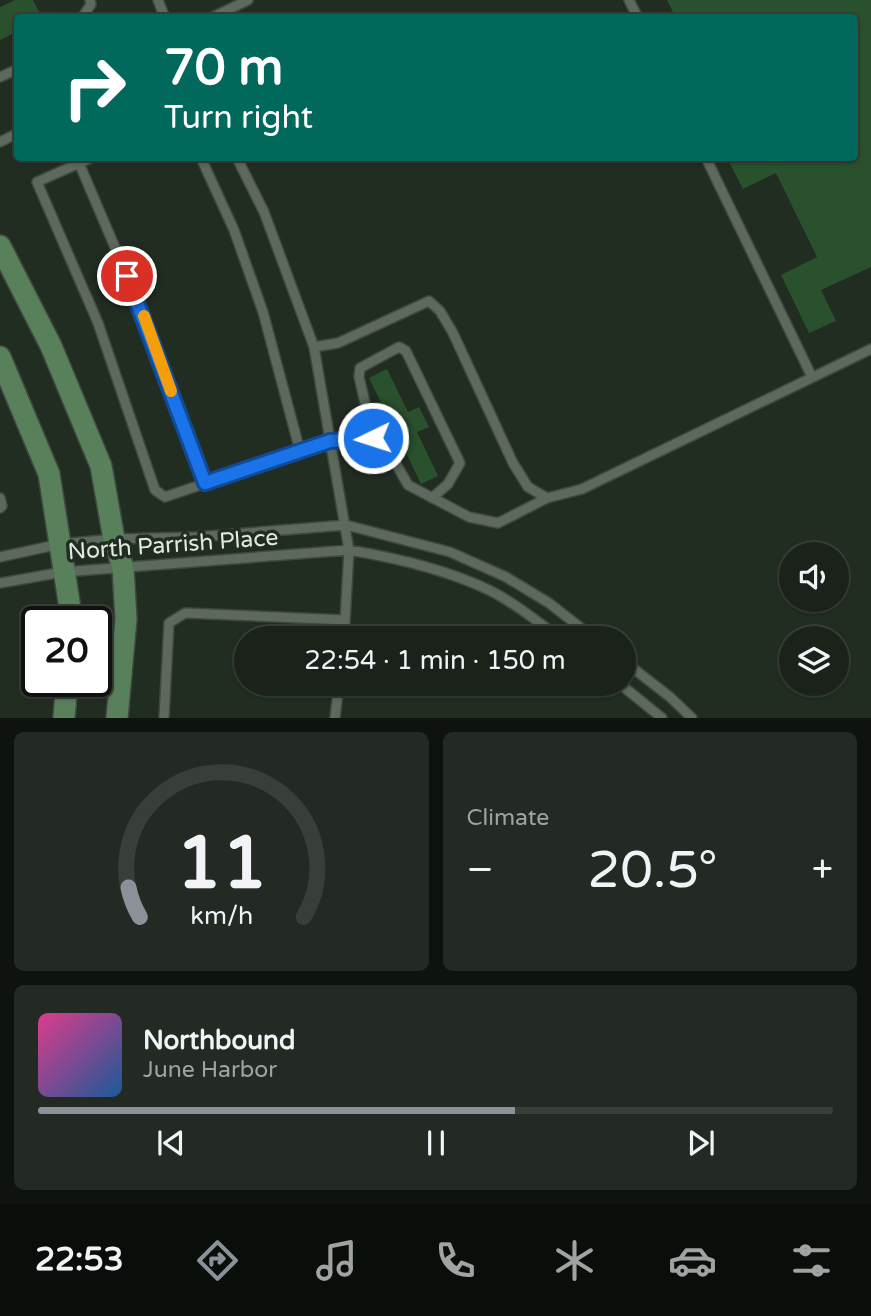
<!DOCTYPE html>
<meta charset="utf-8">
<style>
body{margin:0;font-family:"Varela Round",sans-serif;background:#232a23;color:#f1f3f6;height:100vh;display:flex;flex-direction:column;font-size:26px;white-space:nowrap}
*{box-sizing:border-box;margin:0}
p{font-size:23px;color:#9fa4a2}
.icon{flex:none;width:38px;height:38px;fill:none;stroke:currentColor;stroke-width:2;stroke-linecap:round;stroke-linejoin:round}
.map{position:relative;height:718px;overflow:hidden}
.details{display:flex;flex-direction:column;gap:14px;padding:14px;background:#0e130e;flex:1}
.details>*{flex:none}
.top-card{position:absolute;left:14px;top:14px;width:844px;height:147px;border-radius:7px;box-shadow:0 2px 5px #0004,0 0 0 2px #383f39;background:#00695c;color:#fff;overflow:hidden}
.tools{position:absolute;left:779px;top:542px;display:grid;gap:14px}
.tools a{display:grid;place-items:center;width:70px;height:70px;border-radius:50%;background:#1a221a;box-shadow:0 2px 5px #0004,0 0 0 2px #383f39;font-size:35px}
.speed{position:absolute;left:21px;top:606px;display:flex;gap:14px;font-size:35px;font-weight:700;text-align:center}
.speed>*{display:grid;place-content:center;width:91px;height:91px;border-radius:50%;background:#1a221a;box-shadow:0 2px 5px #0004,0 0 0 2px #383f39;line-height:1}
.speed .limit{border:4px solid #111;border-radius:10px;background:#fff;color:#111}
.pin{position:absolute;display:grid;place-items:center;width:60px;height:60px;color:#fff;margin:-30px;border:4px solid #fff;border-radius:50%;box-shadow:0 2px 7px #0007}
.me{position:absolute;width:77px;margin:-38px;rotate:266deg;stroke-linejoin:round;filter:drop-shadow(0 0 5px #0008)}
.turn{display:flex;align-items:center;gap:24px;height:147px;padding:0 35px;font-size:32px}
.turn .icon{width:91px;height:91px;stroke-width:2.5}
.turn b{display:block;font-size:49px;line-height:60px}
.big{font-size:52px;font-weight:600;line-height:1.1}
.details .card{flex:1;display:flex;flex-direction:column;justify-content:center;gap:10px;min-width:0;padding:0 24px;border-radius:10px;background:#232a23}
.details .dial{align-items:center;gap:0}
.dial svg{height:182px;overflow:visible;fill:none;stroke:#383f39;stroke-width:7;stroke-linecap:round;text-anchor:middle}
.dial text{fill:#f1f3f6;stroke:none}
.song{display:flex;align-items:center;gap:21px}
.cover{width:84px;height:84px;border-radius:10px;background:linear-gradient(135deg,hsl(330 70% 55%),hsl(210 70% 35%))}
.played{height:7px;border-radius:4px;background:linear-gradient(90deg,#8c9099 60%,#383f39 60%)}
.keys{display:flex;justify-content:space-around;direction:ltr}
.heat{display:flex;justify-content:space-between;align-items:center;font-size:38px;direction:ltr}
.details .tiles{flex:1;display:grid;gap:14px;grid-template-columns:1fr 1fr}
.card:last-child{grid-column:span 2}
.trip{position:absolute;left:234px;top:626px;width:402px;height:70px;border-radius:35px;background:#1a221a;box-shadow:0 2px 5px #0004,0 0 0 2px #383f39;font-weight:600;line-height:70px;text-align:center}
.tab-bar{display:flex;height:112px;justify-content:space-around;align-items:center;background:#0a0e0a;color:#9fa4a2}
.tab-bar .icon{width:49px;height:49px}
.tab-bar .selected{color:#8c9099}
.tab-bar b{font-size:32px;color:#f1f3f6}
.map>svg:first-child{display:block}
</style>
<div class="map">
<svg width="871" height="718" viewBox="0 0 871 718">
<rect width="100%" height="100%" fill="#222d22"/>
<path fill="#2a512d" d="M 15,0 L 33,0 L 42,18 L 18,18 L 18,31 L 0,40 L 0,7 Z
M 667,0 L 871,0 L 871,267 L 821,290 L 836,321 L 809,333 L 781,275 L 817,257 L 776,173 L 743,189 L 727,158 L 854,158 L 854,18 L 676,18 Z
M 387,369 L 408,412 L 419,407 L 429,427 L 417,432 L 438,476 L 421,484 L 400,440 L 395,442 L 386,423 L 390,421 L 369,378 Z"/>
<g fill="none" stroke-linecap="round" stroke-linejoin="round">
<defs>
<path id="lane" d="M 158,0 L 165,18
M 629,0 L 638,18
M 82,18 L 91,4 L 90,0
M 211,18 L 248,0
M 0,77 L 18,69
M 0,142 L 18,133
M 91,158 L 37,182 L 98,323 L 155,490 L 165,497 L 330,441 L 373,437 L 386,446 L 408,485 L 469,517 L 498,523 L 547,498
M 201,158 L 234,230 L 263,312 L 300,451
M 237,158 L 264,212 L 314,347 L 349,550 L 344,639
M 706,158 L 812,377
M 79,163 L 137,299 L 205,483
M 314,347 L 338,343 L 429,301 L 440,311 L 453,333 L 513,463 L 528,487 L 547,498 L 582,489 L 871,349
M 373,437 L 359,377 L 360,368 L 399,347 L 406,351 L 460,463 L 448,484 L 432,498
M 0,498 L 2,506 L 0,508
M 0,557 L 60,544 L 114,539 L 196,537 L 346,525 L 450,552 L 506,577 L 549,603 L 595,639
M 0,583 L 63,572 L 349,550 C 397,558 445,569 489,590 C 515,603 538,622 561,639
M 625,662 L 670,697 L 692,718
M 620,684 L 662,718
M 164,718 L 169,623 L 185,613 L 345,620
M 335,718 L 339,684"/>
<path id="secondary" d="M 0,246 L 51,346 L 101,466 L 114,539 L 123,568 L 126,619 L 117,718
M 0,357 L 49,474 L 72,621
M 64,718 L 67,681"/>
</defs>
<use href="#lane" stroke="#3f483f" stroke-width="12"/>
<use href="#secondary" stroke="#3f483f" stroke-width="24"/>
<use href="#lane" stroke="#5c695c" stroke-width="9"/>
<use href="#secondary" stroke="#58805b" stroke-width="21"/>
</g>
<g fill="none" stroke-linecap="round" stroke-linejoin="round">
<defs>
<path id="route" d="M 127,276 L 205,483 L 330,441 L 373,438"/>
</defs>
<use href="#route" stroke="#114b97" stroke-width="18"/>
<use href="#route" stroke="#1a73e8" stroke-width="12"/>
<path stroke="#f59e0b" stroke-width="12" d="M 144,316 L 171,391"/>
</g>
<g text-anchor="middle" stroke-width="7" stroke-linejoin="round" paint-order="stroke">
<g font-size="23" fill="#e2eae2" stroke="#222d22">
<text transform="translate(173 544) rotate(-4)" y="8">North Parrish Place</text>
</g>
</g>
</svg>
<div class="tools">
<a><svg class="icon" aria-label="sound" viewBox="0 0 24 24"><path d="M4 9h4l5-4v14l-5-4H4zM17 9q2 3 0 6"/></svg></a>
<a><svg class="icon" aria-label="layers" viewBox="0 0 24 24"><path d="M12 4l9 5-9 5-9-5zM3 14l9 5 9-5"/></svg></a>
</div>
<div class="speed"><div class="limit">20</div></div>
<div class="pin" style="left:127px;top:276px;background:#d93025"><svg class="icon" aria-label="arrive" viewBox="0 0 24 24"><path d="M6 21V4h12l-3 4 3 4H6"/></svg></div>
<svg class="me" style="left:373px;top:438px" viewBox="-20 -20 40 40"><circle r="17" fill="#1a73e8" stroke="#fff" stroke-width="3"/><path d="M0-11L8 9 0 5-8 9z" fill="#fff"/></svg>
<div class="trip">22:54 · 1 min · 150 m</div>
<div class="top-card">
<div class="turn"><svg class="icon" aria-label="right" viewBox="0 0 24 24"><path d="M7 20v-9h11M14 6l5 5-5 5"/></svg><div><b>70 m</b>Turn right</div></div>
</div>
</div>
<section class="details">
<div class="tiles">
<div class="card dial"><svg viewBox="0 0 100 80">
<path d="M14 69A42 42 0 1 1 86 69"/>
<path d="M14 69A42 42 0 0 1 9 56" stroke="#8c9099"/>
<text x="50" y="56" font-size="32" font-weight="700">11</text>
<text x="50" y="72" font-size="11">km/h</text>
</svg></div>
<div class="card"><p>Climate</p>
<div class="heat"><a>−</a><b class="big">20.5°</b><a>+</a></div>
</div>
<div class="card">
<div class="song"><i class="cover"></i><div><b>Northbound</b><p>June Harbor</p></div></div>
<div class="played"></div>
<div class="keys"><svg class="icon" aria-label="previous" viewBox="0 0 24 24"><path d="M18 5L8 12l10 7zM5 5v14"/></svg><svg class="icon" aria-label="pause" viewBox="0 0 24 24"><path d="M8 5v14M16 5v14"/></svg><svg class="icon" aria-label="next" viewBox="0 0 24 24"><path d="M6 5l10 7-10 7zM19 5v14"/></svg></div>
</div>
</div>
</section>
<nav class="tab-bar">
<b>22:53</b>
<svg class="icon selected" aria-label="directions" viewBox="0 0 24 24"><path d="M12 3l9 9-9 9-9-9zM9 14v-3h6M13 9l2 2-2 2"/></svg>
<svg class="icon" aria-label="music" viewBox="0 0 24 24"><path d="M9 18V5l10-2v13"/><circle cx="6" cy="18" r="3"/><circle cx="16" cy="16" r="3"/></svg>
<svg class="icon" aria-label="phone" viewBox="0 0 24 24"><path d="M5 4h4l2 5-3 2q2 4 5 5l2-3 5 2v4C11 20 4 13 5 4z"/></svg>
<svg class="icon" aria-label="climate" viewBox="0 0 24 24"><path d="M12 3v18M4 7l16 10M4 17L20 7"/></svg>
<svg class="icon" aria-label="car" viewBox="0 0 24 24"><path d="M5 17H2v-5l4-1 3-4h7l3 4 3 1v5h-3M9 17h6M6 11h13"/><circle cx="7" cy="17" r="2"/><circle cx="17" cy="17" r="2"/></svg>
<svg class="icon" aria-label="filters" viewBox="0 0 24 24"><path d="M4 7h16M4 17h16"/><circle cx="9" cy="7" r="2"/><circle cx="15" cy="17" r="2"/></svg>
</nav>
